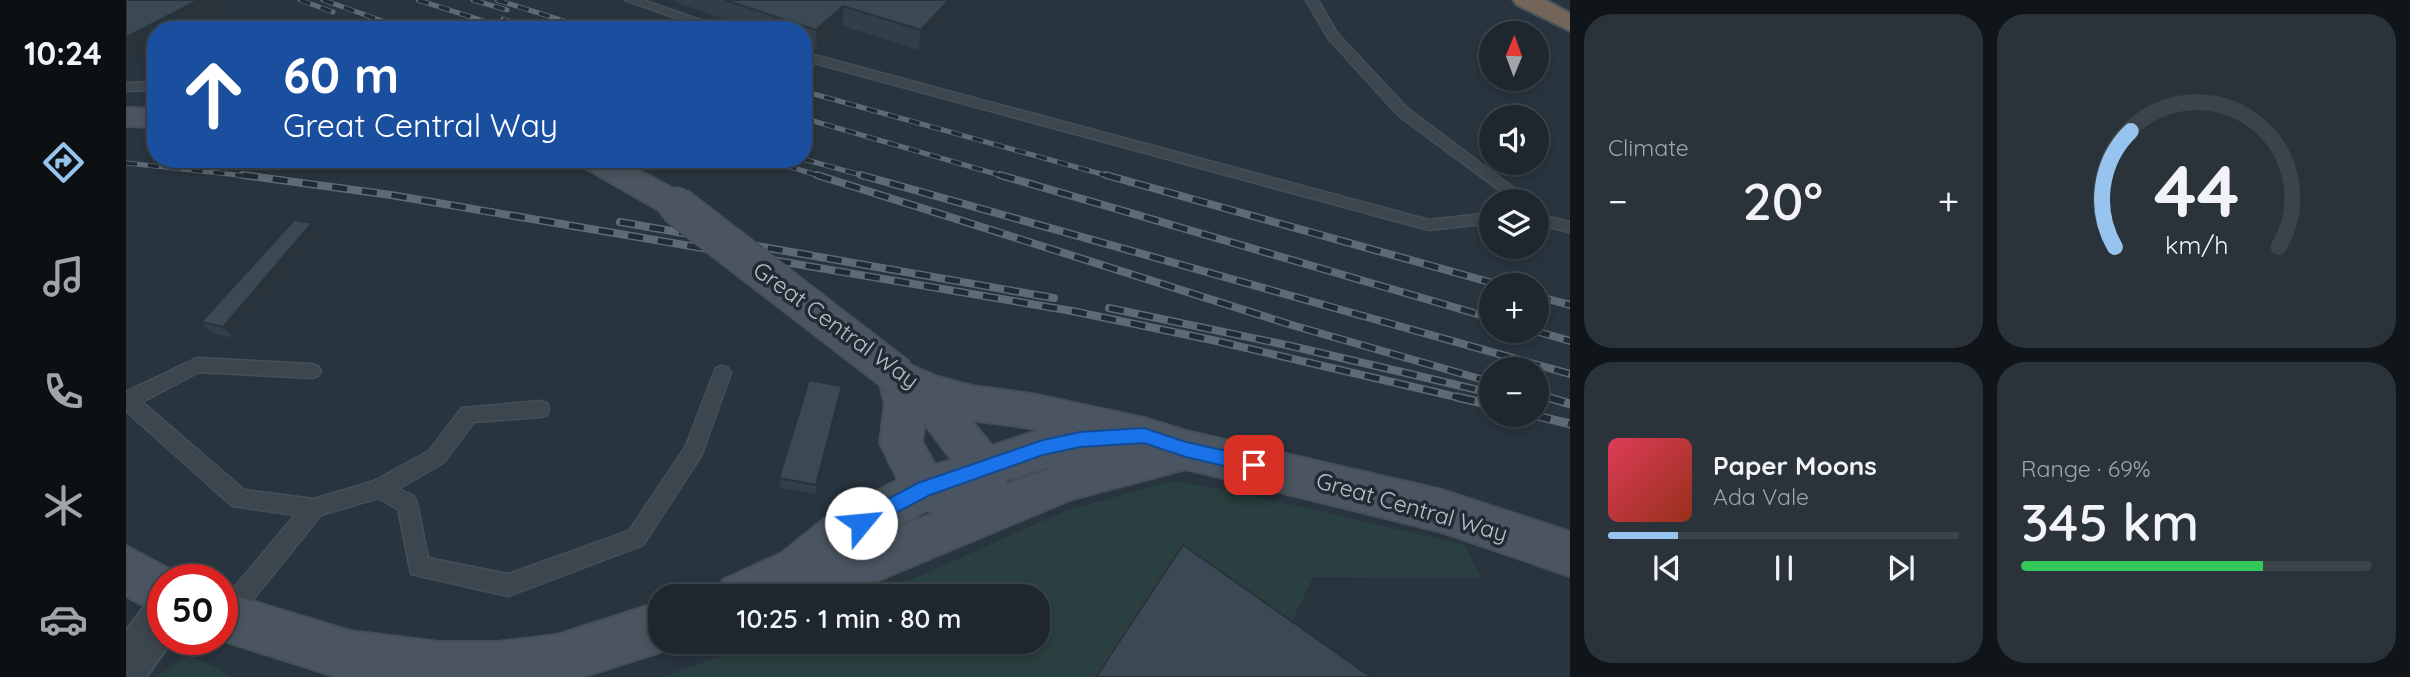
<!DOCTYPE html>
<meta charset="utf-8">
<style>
body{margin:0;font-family:Quicksand,sans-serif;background:#2b333a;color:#f1f3f6;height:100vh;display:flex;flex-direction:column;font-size:26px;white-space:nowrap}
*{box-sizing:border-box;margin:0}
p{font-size:23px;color:#a1a5aa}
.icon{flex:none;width:38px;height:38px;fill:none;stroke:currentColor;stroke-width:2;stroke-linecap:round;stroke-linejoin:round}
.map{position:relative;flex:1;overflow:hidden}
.sheet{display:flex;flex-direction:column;gap:14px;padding:14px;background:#101519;width:840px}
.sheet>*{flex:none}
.banner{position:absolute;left:21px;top:21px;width:665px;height:147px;border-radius:28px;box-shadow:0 4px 10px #0003,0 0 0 2px #3c444a;background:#1a4fa0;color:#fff;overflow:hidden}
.needle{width:46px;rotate:1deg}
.tools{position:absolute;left:1353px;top:21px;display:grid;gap:14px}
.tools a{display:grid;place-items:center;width:70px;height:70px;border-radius:50%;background:#1e272e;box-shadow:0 4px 10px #0003,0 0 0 2px #3c444a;font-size:35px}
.speed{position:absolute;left:21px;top:564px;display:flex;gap:14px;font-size:35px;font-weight:700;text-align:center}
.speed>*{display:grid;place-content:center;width:91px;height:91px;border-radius:50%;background:#1e272e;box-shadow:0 4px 10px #0003,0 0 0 2px #3c444a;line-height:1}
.speed .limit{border:10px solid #d22;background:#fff;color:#111}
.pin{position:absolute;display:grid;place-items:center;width:60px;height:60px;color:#fff;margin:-30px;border-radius:14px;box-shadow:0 4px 10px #0006}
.me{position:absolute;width:77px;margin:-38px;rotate:62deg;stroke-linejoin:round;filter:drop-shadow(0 0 5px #0008)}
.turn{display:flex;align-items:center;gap:24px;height:147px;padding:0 21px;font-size:32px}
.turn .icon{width:91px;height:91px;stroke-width:2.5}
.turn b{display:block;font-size:49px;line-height:60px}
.big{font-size:52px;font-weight:600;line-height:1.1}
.sheet .card{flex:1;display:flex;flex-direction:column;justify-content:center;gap:10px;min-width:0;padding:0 24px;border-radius:28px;background:#2b333a}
.sheet .dial{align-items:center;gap:0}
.dial svg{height:182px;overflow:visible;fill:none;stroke:#3c444a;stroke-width:7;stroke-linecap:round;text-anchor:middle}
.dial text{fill:#f1f3f6;stroke:none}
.song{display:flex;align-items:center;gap:21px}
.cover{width:84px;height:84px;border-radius:10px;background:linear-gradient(135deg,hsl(350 70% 55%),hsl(10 70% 35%))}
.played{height:7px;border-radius:4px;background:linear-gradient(90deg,#97c4ee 20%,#3c444a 20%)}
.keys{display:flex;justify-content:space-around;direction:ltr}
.heat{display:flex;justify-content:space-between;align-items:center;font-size:38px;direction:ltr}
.charge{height:10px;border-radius:5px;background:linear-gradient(90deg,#34c759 69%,#3c444a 0)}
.sheet .tiles{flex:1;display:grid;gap:14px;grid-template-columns:repeat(2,1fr)}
.trip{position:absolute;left:522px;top:584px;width:402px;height:70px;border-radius:28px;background:#1e272e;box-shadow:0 4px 10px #0003,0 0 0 2px #3c444a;font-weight:600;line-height:70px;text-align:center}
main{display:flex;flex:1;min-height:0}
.tabs{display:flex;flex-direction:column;width:126px;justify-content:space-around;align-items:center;background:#0c1012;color:#a1a5aa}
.tabs .icon{width:49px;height:49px}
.tabs .on{color:#97c4ee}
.tabs b{font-size:32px;color:#f1f3f6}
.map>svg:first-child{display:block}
</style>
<main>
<nav class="tabs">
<b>10:24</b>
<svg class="icon on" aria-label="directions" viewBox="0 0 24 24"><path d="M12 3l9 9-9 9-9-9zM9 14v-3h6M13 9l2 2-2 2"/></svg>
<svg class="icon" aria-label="music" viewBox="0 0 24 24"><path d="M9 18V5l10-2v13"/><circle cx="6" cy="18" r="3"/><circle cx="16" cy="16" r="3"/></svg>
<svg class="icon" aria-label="phone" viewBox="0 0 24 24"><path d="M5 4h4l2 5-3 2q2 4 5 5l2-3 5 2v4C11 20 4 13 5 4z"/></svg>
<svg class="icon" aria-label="climate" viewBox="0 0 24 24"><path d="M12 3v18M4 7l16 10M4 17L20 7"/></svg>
<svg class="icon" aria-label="car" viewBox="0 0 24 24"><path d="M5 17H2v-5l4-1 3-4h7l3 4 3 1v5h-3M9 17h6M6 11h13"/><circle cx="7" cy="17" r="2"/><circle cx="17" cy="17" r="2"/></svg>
</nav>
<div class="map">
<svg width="1444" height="677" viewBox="0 0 1444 677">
<rect width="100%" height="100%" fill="#28343e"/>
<path fill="#2a3f3f" d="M 1046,481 L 1103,490 L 1339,545 L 1355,578 L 1187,577 L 1157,640 L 967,677 L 534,677 L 635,642 L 912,642 L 912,597 L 746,597 L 939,511 Z
M 64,655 L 107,677 L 109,677 L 29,677 Z"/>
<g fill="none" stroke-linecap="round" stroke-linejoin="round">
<defs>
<path id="lane" d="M 499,0 L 517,0 L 603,30 L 584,30 Z
M 1180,0 L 1192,0 L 1211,33 L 1282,109 L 1405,201 L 1388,201 L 1272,115 L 1202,38 Z
M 677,52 L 1303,220 L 1365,213 L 1365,223 L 1303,230 L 677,60 Z
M 30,82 L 30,90 L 0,91 L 0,83 Z
M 1410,214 L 1444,222 L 1444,232 L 1410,224 Z
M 71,358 L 186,364 L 192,366 L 195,371 L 192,376 L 186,378 L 73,372 L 16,402 L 118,490 L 188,499 L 248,481 L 303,451 L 336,408 L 414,401 L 421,403 L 423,409 L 421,415 L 414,417 L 348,422 L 317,463 L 272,489 L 288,496 L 291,503 L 302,558 L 382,574 L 503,531 L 560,446 L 590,368 L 596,366 L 602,368 L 605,373 L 575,456 L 517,545 L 382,596 L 285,574 L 272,509 L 252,498 L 195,515 L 107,624 L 99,627 L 96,626 L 96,602 L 169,515 L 106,506 L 0,411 L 0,392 Z"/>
<path id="street" d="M 37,596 L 37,639 L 47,639 L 20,677 L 0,677 L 0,631 L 22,602 Z"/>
<path id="secondary" d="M 0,108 L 30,109 L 30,127 L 0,126 Z
M 451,159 L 492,159 L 562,197 L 567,205 L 562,213 L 550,216 L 538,213 L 456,166 Z
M 772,360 L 812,377 L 846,386 L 905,394 L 1018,418 L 1060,431 L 1316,490 L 1444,532 L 1444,576 L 1316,532 L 1060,469 L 946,499 L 741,585 L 677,591 L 666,597 L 590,597 L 597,580 L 656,553 L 698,519 L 772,480 L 754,443 L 759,404 L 752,376 L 758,364 ZM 845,420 L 905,428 L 914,430 L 866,446 ZM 798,424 L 801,427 L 826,460 L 809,465 L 796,442 ZM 943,461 L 880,485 L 880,480 ZM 801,510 L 808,513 L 765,530 Z
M 0,546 L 54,575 L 56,579 L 37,579 L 37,616 L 0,596 Z
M 96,592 L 224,631 L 313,642 L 372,642 L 431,635 L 534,602 L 534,642 L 552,642 L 534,652 L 456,677 L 211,677 L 92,639 L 96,639 Z"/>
<path id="highway" d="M 1387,0 L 1420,0 L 1444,13 L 1444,31 L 1391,5 Z"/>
</defs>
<use href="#lane" stroke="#454f57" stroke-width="3"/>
<use href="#street" stroke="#454f57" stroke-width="4"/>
<use href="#secondary" stroke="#454f57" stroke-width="4"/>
<use href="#highway" stroke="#465159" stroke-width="4"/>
<use href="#lane" fill="#3c464e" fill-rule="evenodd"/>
<use href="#street" fill="#3c464e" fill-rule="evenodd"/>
<use href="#secondary" fill="#4a5561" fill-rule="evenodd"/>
<use href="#highway" fill="#736659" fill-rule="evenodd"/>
<defs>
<path id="rail-far2" d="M 174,0 L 207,12
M 197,0 L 282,30
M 292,0 L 386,30
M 347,0 L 381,10
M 371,0 L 467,30
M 377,19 L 410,30
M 677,91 L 986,177
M 677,118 L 880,177
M 639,159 L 697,177
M 677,159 L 742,177
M 0,163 L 130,177"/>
<path id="rail-far1" d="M 117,175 L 265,195 L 946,311 L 1086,340 L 1339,399
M 691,175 L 1169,326 L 1365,382
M 735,175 L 1444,374
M 874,175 L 1365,318
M 980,175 L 1374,285
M 494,222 L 928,298
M 1410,296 L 1444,305
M 983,308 L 1165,346 L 1365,393
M 1409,331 L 1444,341
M 1410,394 L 1427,399"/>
<path id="rail" d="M 1331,397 L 1365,405
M 1421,397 L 1444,404
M 1407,415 L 1444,424"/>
</defs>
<use href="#rail-far2" stroke="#5e6a75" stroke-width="5"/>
<use href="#rail-far1" stroke="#5e6a75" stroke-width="8"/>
<use href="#rail" stroke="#5e6a75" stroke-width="9"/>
<use href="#rail-far2" stroke="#202b33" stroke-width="3.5" stroke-dasharray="11" stroke-linecap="butt"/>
<use href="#rail-far1" stroke="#202b33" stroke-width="5" stroke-dasharray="15" stroke-linecap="butt"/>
<use href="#rail" stroke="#202b33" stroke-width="6" stroke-dasharray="18" stroke-linecap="butt"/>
<defs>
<path id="secondary-bridge" d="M 550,205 L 772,376"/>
</defs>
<use href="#secondary-bridge" stroke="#454f57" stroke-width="40" stroke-linecap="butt"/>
<use href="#secondary-bridge" stroke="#4a5561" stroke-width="37"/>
</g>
<path fill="#323f48" d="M 549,0 L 824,0 L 822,19 L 793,50 L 717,26 L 691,49 L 677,45 L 677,30 L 632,30 L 549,2 Z
M 194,235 L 107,338 L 86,333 L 75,322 Z
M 716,386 L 717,396 L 691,494 L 655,488 L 653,478 Z
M 1057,545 L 1245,677 L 967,677 L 1045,560 Z"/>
<path fill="#29333b" d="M 73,0 L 100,0 L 106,10 L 67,30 L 30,30 L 30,49 L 0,64 L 0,37 Z
M 824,0 L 822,19 L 793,50 L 795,30 Z
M 717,6 L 717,26 L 691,49 L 690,30 Z
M 186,223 L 194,235 L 107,338 L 97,327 Z
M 716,386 L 717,396 L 691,494 L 690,485 Z"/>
<path fill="#3a4954" stroke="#29333b" stroke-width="2" d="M 0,0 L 73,0 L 0,37 Z
M 599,0 L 823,0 L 795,30 L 717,6 L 690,30 Z
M 168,220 L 186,223 L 97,327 L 75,322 Z
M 683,380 L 716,386 L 690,485 L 653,478 Z
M 1057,545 L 1245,677 L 970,677 Z"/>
<path fill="#1a73e8" stroke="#114b97" stroke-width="2" d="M 1018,428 L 1060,442 L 1128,457 L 1134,459 L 1137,465 L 1134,470 L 1128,473 L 1060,457 L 1018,443 L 954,447 L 917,455 L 804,495 L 735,531 L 728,529 L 726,523 L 728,517 L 792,483 L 917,440 L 954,432 Z"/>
<g text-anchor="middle" stroke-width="7" stroke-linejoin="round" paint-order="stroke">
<g font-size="23" fill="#b8c1c9" stroke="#202b33">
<text transform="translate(710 325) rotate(36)" y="8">Great Central Way</text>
<text transform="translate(1286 507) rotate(16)" y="8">Great Central Way</text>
</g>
</g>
</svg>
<div class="tools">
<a><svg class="needle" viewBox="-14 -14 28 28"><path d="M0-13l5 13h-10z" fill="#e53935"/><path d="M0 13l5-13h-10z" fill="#a1a5aa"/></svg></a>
<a><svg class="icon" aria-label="sound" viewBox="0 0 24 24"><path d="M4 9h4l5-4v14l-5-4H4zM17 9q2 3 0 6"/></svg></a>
<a><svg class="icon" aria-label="layers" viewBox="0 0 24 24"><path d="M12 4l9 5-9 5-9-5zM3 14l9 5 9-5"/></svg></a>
<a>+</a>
<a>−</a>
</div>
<div class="speed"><div class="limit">50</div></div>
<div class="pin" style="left:1128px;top:465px;background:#d93025"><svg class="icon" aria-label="arrive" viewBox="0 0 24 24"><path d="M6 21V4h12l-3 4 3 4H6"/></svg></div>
<svg class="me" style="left:735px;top:523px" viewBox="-20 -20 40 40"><circle r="19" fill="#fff"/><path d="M0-13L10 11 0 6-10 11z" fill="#1a73e8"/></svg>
<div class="trip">10:25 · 1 min · 80 m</div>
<div class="banner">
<div class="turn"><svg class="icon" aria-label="ahead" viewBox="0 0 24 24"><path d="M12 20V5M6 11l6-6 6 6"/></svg><div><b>60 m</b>Great Central Way</div></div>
</div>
</div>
<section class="sheet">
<div class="tiles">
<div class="card"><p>Climate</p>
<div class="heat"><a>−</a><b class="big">20°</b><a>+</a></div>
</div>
<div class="card dial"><svg viewBox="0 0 100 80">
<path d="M14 69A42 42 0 1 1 86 69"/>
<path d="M14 69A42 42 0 0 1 21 18" stroke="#97c4ee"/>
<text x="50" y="56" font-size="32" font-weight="700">44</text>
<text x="50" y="72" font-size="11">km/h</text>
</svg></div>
<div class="card">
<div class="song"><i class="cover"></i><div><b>Paper Moons</b><p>Ada Vale</p></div></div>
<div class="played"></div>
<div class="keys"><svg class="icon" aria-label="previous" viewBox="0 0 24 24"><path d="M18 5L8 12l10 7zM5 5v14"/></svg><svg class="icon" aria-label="pause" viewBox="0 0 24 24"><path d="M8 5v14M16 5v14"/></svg><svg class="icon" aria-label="next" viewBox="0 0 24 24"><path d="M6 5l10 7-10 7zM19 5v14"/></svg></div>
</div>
<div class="card"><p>Range · 69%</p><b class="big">345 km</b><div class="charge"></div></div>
</div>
</section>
</main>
